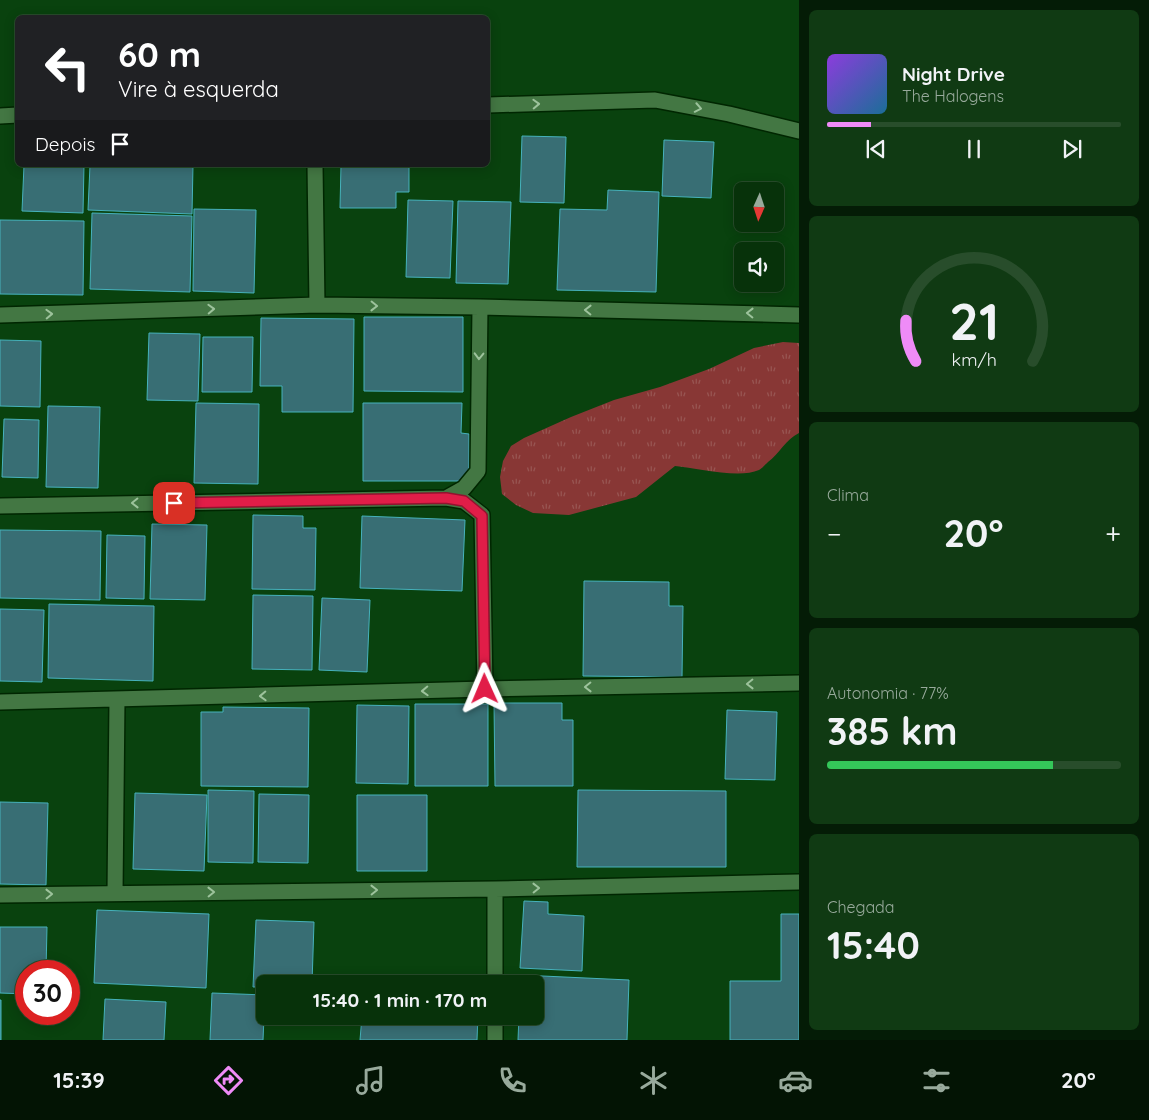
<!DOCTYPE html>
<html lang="pt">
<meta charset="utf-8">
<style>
body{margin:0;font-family:Quicksand,sans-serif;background:#103a13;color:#f1f3f6;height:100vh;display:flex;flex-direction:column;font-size:19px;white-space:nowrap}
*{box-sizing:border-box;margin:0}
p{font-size:16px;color:#98aa9c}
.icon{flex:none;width:28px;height:28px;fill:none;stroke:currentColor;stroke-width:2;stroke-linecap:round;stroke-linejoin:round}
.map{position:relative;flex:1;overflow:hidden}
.sheet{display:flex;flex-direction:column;gap:10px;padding:10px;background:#041c06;width:350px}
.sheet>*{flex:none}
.banner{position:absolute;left:15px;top:15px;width:475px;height:152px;border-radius:8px;box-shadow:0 2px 12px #0003,0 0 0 1px #284d2b;background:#202124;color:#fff;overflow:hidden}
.needle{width:32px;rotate:183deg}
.controls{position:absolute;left:734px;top:182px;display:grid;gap:10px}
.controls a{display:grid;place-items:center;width:50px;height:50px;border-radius:8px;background:#07320a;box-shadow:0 2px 12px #0003,0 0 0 1px #284d2b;font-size:25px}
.speed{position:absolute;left:15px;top:960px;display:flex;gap:10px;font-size:25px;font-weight:700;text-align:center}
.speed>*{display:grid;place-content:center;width:65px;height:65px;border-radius:50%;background:#07320a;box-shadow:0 2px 12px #0003,0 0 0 1px #284d2b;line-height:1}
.speed .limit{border:8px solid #d22;background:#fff;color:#111}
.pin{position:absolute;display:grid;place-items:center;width:42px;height:42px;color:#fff;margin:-21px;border-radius:10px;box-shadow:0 2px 8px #0006}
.me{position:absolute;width:55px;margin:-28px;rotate:359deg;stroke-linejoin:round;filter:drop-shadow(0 0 4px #0008)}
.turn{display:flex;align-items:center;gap:18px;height:105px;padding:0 20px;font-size:22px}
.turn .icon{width:65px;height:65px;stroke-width:2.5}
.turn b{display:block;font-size:35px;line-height:42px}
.then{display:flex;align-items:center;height:48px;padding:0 20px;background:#0003;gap:10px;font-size:19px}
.big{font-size:38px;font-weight:700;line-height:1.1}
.sheet .card{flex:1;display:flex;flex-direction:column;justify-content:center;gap:8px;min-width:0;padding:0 18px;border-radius:8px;background:#103a13}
.sheet .dial{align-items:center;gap:0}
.dial svg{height:130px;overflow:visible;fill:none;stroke:#284d2b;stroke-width:7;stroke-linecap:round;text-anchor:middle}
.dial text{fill:#f1f3f6;stroke:none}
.song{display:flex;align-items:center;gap:15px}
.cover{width:60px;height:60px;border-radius:8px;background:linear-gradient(135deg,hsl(270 70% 55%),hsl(200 70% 35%))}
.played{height:5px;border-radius:2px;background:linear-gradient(90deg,#ef8bf7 15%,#284d2b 15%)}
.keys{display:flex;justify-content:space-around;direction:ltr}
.heat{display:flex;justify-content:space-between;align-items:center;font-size:28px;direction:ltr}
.charge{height:8px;border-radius:4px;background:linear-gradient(90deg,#34c759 77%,#284d2b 0)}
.trip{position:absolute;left:256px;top:975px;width:288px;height:50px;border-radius:8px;background:#07320a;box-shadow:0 2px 12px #0003,0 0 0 1px #284d2b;font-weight:700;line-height:50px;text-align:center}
.menu{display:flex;height:80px;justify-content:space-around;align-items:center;background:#031404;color:#98aa9c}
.menu .icon{width:35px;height:35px}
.menu .current{color:#ef8bf7}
.menu b{font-size:22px;color:#f1f3f6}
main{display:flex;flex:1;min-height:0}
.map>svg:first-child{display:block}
</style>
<main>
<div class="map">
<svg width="799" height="1040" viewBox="0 0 799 1040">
<defs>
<pattern id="grass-tufts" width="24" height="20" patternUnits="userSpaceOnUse" patternTransform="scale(1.25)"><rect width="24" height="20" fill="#883735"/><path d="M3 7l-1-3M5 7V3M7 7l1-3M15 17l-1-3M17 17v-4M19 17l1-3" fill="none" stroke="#985552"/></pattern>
</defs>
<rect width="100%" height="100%" fill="#09420e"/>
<path fill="url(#grass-tufts)" d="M 783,342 L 799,343 L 799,433 C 786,439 779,454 768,462 C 766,464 762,468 759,470 C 739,479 697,468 675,466 L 636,497 L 569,515 L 533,513 L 516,505 L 502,494 L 500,477 L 503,461 L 511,446 L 524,438 L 571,417 L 614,400 L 660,387 L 709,369 L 754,348 Z"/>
<path fill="#386e74" stroke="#46b2bc" d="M 522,136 L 566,137 L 564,203 L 520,202 Z
M 664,140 L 714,142 L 711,198 L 662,196 Z
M 24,165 L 84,165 L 83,213 L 22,211 Z
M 90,165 L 193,165 L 192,214 L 88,210 Z
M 341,165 L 409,165 L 409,192 L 396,192 L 396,208 L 340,208 Z
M 608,190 L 659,192 L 656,292 L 557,290 L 560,209 L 607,210 Z
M 408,200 L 453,201 L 450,278 L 406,277 Z
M 458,201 L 511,202 L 508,284 L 456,283 Z
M 194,209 L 256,210 L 254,293 L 193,291 Z
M 92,213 L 192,216 L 190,292 L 90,289 Z
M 0,220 L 84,221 L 83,295 L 0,294 Z
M 364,317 L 463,317 L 463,392 L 364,391 Z
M 261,318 L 354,319 L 353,412 L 282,412 L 282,386 L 260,386 Z
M 149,333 L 200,334 L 198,401 L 147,400 Z
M 203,337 L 253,337 L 252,392 L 202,392 Z
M 0,340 L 41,341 L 40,407 L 0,406 Z
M 196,403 L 259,404 L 258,484 L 194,483 Z
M 363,403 L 462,403 L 461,433 L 469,434 L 469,481 L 363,481 Z
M 48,406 L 100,407 L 98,488 L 46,487 Z
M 4,419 L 39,420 L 38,478 L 2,477 Z
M 253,515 L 303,516 L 303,528 L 316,528 L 315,590 L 252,589 Z
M 362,516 L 465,520 L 462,591 L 360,588 Z
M 152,524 L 207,525 L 205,600 L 150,599 Z
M 0,530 L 101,531 L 100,600 L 0,598 Z
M 107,535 L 145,536 L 144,599 L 106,598 Z
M 584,581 L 669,582 L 669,606 L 683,606 L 682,677 L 583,676 Z
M 253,595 L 313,596 L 312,670 L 252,669 Z
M 322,598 L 370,600 L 367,672 L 319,670 Z
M 49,604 L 154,606 L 153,681 L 48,678 Z
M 0,609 L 44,610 L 42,682 L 0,681 Z
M 494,703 L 562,703 L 562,720 L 573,720 L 573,786 L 495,786 Z
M 415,704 L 488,704 L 488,786 L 415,786 Z
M 357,705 L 409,706 L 408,784 L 356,783 Z
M 223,707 L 309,708 L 308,787 L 201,786 L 201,712 L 223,712 Z
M 727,710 L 777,712 L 775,780 L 725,779 Z
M 208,790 L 254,791 L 253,863 L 208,862 Z
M 578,790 L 726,791 L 726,867 L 577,867 Z
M 135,793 L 207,795 L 204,871 L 133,869 Z
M 259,794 L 309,795 L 308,863 L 258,862 Z
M 357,795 L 427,795 L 427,871 L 357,871 Z
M 0,802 L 48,803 L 46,885 L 0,884 Z
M 524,901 L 548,902 L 548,914 L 584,916 L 582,971 L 520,968 Z
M 97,910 L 209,914 L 206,988 L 94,983 Z
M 781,914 L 799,914 L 799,1040 L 730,1040 L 730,981 L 781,981 Z
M 256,920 L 314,922 L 312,984 L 265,984 L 265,987 L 253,987 Z
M 0,927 L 47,927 L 46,971 L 26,971 L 26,994 L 0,993 Z
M 521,975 L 629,980 L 627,1040 L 518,1040 L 519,1016 L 535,1016 L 535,984 L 520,984 Z
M 212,993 L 265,995 L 263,1040 L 210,1040 Z
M 105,999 L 166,1002 L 164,1040 L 103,1040 Z
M 0,1000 L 1,1000 L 1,1040 L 0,1040 Z
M 362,1016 L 478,1016 L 477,1040 L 360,1040 Z"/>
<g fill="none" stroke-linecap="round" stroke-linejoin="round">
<defs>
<path id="minor" d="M 488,105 L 655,100 L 729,114 L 799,131
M 0,116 L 18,115
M 315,165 L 317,305
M 0,315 L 317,305 L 480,307 L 799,315
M 446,498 L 464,488 L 478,471 L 480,307
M 0,506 L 446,498 L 464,501 L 482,515 L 485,689
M 0,702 L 485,689 L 799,683
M 115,893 L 117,700
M 0,895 L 495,889 L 799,882
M 495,984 L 495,889
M 495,1040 L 495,1016"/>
</defs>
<use href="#minor" stroke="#002601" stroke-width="18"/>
<use href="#minor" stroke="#437743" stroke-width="15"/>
</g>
<defs><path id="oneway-chevron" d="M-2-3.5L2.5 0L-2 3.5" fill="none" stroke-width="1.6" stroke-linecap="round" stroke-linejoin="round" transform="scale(1.25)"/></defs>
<g stroke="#9dc39c">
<use href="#oneway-chevron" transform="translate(536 104) rotate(-2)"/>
<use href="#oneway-chevron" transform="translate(698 108) rotate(11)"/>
<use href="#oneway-chevron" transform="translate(374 306) rotate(1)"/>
<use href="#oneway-chevron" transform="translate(211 309) rotate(-2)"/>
<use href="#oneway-chevron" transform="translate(588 310) rotate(-179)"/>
<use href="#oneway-chevron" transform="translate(750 313) rotate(-179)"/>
<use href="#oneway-chevron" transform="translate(49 314) rotate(-2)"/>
<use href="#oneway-chevron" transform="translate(479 356) rotate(91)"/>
<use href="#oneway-chevron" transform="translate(135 503) rotate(179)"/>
<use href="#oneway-chevron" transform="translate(750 684) rotate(179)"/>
<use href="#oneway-chevron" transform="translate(588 687) rotate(179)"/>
<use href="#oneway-chevron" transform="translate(425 691) rotate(178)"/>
<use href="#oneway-chevron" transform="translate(263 696) rotate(178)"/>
<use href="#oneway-chevron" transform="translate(536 888) rotate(-1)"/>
<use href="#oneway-chevron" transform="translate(374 890) rotate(-1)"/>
<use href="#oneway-chevron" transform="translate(211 892) rotate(-1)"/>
<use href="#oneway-chevron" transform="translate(49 894) rotate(-1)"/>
</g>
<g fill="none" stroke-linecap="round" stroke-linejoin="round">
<defs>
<path id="route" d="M 174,503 L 446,498 L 464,501 L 482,516 L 485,689"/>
</defs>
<use href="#route" stroke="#92132f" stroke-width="12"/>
<use href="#route" stroke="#e11d48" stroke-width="9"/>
</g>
</svg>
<div class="controls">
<a><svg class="needle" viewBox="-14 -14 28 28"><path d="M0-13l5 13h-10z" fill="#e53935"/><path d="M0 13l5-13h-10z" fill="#98aa9c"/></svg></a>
<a><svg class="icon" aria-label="sound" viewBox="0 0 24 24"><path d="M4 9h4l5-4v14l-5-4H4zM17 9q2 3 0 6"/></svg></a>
</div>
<div class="speed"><div class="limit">30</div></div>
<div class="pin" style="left:174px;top:503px;background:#d93025"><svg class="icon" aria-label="arrive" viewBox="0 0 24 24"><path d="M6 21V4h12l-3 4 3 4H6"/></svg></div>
<svg class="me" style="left:485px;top:689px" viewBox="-20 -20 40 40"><path d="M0-17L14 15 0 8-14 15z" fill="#e11d48" stroke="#fff" stroke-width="4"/></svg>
<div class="trip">15:40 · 1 min · 170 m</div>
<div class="banner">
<div class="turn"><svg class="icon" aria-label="left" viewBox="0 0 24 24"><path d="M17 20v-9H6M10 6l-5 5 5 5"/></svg><div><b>60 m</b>Vire à esquerda</div></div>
<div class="then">Depois<svg class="icon" aria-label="arrive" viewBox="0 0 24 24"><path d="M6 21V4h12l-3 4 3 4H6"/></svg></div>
</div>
</div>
<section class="sheet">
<div class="card">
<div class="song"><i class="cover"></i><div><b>Night Drive</b><p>The Halogens</p></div></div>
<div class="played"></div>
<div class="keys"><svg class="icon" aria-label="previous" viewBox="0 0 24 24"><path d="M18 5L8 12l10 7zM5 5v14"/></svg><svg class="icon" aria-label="pause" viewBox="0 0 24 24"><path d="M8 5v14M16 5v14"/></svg><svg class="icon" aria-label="next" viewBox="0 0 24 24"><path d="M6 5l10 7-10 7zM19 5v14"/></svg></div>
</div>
<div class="card dial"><svg viewBox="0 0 100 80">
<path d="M14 69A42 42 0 1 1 86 69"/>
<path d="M14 69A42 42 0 0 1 8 44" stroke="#ef8bf7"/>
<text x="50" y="56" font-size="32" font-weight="700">21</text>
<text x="50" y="72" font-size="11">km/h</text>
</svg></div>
<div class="card"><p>Clima</p>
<div class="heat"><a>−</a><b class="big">20°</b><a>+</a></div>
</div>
<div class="card"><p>Autonomia · 77%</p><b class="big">385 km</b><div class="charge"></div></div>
<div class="card"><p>Chegada</p><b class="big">15:40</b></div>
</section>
</main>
<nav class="menu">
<b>15:39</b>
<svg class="icon current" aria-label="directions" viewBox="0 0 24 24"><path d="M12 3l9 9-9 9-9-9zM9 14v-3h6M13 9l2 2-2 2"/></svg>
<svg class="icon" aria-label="music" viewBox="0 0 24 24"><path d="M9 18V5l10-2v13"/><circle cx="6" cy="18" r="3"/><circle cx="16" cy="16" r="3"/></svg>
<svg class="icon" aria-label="phone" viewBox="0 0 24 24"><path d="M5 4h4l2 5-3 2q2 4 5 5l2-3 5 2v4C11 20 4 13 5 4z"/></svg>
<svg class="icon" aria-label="climate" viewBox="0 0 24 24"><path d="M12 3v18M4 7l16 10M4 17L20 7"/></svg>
<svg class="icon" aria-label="car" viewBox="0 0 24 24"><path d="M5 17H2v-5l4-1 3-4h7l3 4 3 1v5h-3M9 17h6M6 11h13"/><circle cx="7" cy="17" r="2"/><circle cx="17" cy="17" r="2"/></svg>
<svg class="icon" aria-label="filters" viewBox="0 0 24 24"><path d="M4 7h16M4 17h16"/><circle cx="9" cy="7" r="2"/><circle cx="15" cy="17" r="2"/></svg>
<b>20°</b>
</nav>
